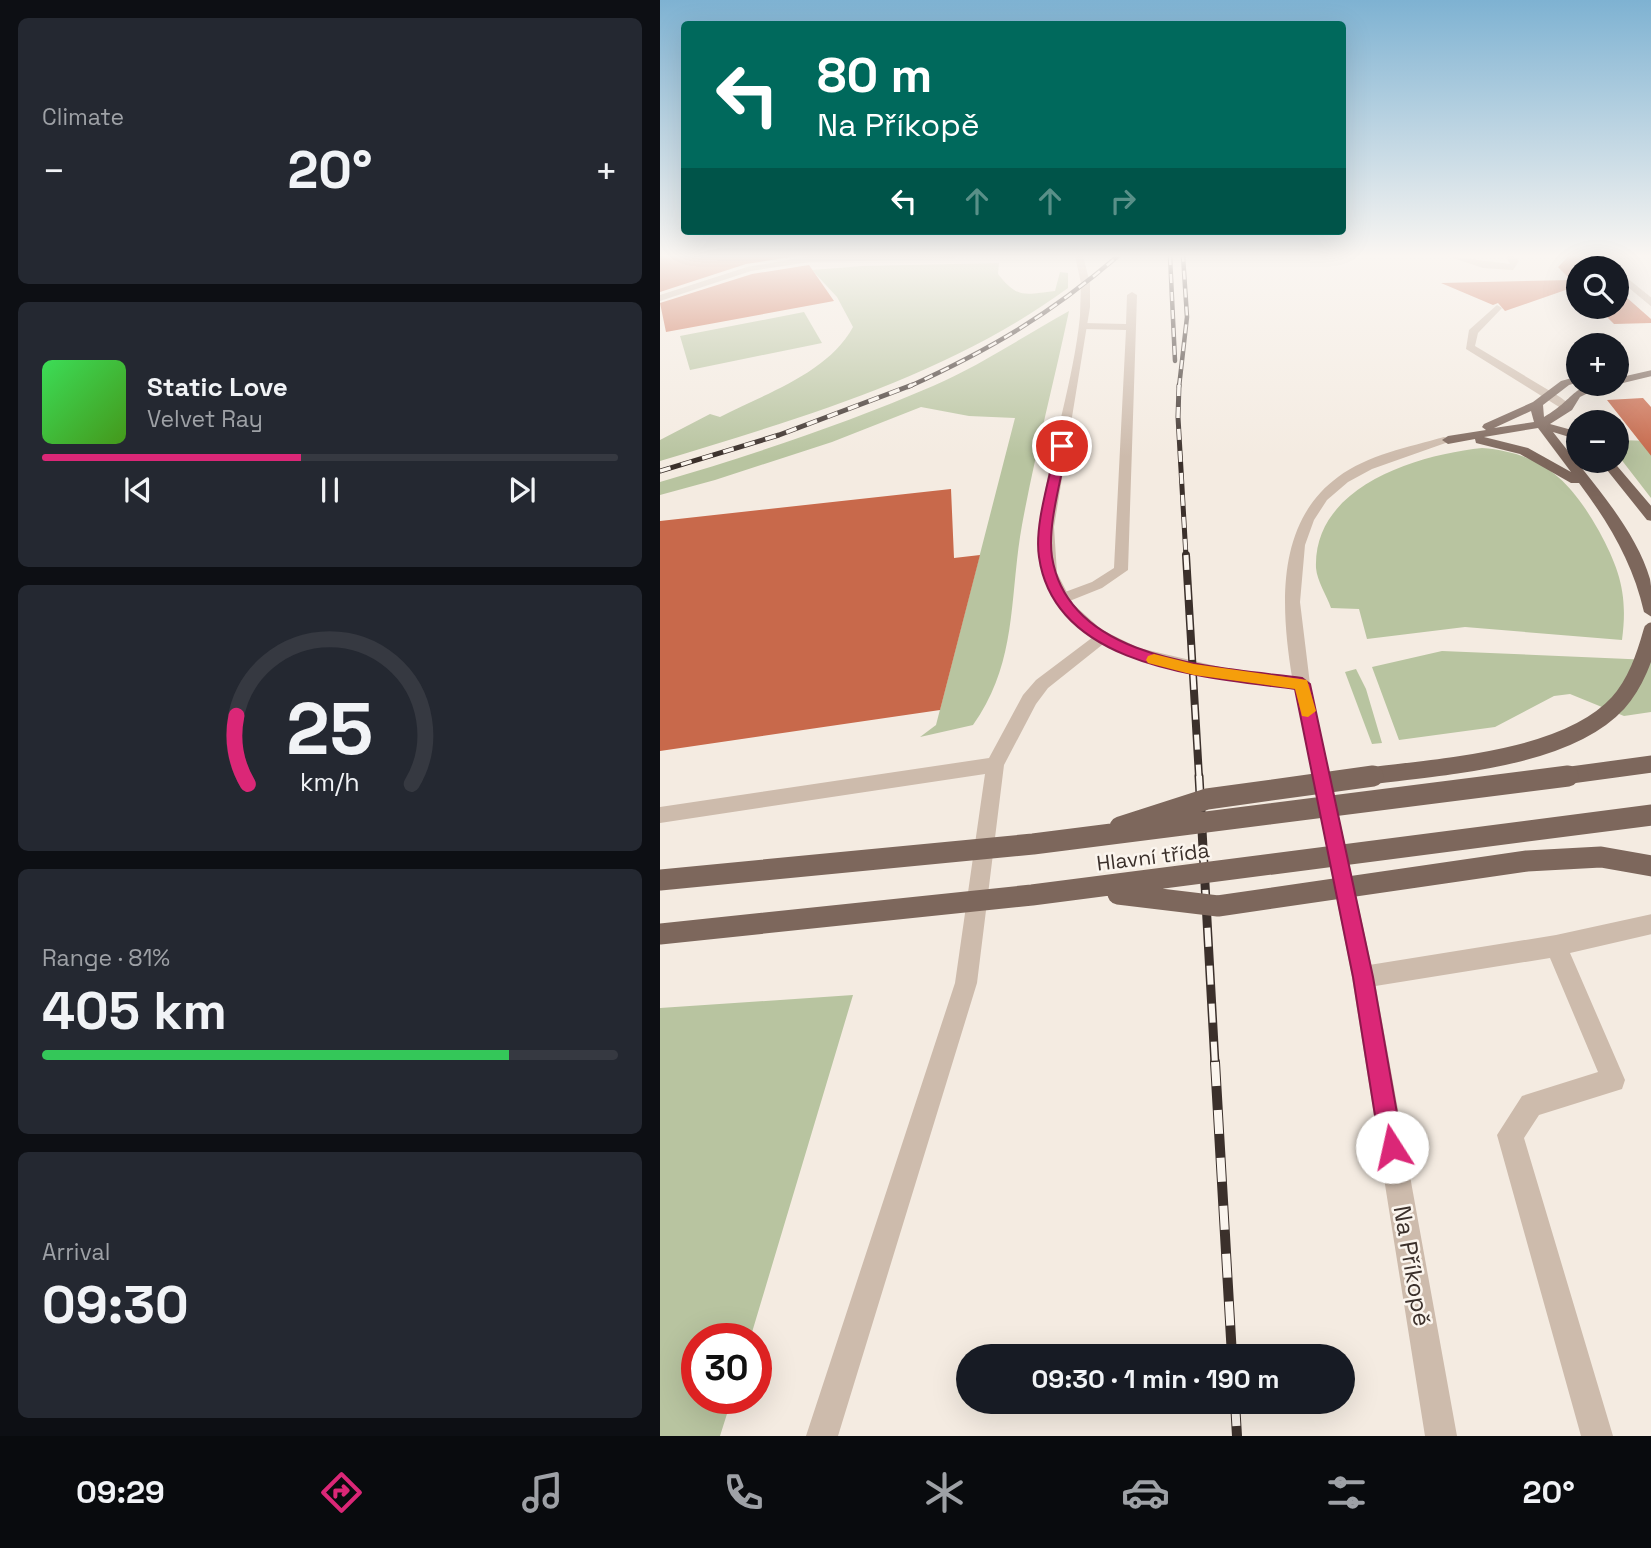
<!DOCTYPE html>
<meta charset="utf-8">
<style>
body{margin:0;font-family:"Space Grotesk",sans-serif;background:#242831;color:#f1f3f6;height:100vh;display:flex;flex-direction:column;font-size:26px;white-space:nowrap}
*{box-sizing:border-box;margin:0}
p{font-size:23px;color:#9ea1a6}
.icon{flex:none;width:38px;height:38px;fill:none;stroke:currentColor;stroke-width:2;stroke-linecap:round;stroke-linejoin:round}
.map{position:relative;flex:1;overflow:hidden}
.panel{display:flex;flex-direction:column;gap:18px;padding:18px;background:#0d0f14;width:660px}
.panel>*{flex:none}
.top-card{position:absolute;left:21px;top:21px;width:665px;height:214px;border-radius:7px;box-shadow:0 7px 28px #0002;background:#00695c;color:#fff;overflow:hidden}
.controls{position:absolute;left:906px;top:256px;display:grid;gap:14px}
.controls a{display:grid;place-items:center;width:63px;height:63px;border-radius:50%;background:#171b24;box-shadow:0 7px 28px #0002;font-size:35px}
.speed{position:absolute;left:21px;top:1323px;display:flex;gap:14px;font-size:35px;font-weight:700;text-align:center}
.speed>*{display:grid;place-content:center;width:91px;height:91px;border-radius:50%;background:#171b24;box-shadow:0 7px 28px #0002;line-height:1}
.speed .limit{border:10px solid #d22;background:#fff;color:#111}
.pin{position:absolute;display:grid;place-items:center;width:60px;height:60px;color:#fff;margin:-30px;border:4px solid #fff;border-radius:50%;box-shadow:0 2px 7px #0007}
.me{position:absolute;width:77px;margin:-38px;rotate:350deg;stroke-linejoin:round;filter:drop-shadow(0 0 5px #0008)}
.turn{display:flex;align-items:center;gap:24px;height:147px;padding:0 21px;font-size:32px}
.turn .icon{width:91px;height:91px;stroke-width:2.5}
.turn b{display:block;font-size:49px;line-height:60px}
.lanes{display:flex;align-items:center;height:66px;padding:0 21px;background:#0003;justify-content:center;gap:35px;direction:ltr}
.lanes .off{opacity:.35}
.big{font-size:52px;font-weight:600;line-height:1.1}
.panel .tile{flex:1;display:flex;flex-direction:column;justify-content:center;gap:10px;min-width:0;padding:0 24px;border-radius:10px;background:#242831}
.panel .dial{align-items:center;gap:0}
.dial svg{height:182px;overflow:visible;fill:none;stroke:#363941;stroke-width:7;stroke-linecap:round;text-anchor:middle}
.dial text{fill:#f1f3f6;stroke:none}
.song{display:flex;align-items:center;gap:21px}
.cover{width:84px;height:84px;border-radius:10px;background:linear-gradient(135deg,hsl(130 70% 55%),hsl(100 70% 35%))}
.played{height:7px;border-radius:4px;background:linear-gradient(90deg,#db2777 45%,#363941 45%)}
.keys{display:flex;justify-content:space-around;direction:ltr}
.heat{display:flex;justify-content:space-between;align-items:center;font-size:38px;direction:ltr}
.charge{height:10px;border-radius:5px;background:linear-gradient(90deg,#34c759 81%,#363941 0)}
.trip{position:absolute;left:296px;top:1344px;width:399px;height:70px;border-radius:35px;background:#171b24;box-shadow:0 7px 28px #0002;font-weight:600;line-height:70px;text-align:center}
.tab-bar{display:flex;height:112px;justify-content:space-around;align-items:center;background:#090b0e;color:#9ea1a6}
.tab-bar .icon{width:49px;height:49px}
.tab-bar .selected{color:#db2777}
.tab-bar b{font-size:32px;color:#f1f3f6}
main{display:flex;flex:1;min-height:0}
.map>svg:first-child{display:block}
</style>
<main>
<section class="panel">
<div class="tile"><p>Climate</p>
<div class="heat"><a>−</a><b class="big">20°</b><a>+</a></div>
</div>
<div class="tile">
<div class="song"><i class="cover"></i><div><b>Static Love</b><p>Velvet Ray</p></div></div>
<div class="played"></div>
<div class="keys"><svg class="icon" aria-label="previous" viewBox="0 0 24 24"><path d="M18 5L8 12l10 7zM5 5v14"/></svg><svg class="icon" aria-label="pause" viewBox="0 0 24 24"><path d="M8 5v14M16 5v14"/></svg><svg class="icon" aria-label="next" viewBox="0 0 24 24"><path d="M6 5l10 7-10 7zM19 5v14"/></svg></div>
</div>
<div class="tile dial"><svg viewBox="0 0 100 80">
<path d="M14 69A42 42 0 1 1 86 69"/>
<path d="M14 69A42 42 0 0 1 9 39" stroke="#db2777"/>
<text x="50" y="56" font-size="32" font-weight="700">25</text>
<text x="50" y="72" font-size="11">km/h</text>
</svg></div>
<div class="tile"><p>Range · 81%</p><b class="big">405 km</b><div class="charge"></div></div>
<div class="tile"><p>Arrival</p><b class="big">09:30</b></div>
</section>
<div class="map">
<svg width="992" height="1436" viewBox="0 0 992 1436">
<rect width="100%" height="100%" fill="#f4ebe1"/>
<path fill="#b8c4a0" d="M 339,263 L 338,274 C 358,300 366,294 395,291 L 400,272 L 408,273 L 408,288 C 288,376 141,418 0,461 L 0,440 L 50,414 L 60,417 C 106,393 167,374 193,327 L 177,297 L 152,270 L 203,266 Z
M 409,311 C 394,382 375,454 362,525 C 349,597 358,662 313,725 L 260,737 L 276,725 L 355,418 L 309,416 L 261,407 L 172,442 L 55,480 L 0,495 L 0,482 C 92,455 185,424 273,386 C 321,365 364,336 409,311 Z
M 144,312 L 162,343 L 30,370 L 20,336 Z
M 957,440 L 991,441 L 991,498 L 957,454 Z
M 822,448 C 883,453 910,480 939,531 C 960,570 968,595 962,640 L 805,627 L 707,639 L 699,609 L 671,608 C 667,596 657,581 656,568 C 653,486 757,455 822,448 Z
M 782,651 L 991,660 L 991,712 L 964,716 L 910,694 L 894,696 L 835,727 L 739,740 L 712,667 Z
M 696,669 L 706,689 L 722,743 L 712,744 L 685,672 Z
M 193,995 L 90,1339 L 37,1339 L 37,1398 L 72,1398 L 60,1436 L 0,1436 L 0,1008 Z"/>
<path fill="#c8694b" d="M 0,256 L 137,256 L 86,264 L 0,292 Z
M 909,256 L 921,256 L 935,268 L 919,268 L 919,288 L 917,286 L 845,311 L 838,303 L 833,305 L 781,283 L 911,280 L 898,267 Z
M 149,265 L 174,301 L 6,332 L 0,303 L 92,274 Z
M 957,289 L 992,320 L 992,323 L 954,324 L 936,306 L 957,306 Z
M 983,398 L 992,408 L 992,457 L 947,400 Z
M 291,489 L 294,558 L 320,555 L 280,710 L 0,751 L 0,521 Z"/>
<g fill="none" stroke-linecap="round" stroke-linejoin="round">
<path fill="#cdbbac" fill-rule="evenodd" d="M 787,256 L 850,264 L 846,256 L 854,256 L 859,261 L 853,270 L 823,268 Z
M 472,292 L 477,295 L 468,570 L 442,588 L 402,604 L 394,599 L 397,595 L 432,582 L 454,568 L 466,330 L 424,329 L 419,326 L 424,323 L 466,324 L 467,295 Z
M 837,305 L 842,308 L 818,333 L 815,346 L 900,397 L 912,406 L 912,410 L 904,410 L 806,349 L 809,330 Z
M 441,631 L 449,637 L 447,641 L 388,688 L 376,704 L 344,765 L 317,983 L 178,1436 L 146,1436 L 295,983 L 325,774 L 0,823 L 0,807 L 329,758 L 363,695 L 376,680 Z
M 992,914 L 992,934 L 910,953 L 965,1080 L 962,1089 L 879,1115 L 864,1138 L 953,1436 L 921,1436 L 837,1135 L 862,1096 L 938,1072 L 890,958 L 703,988 L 695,985 L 692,977 L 695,969 L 703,966 L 896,935 Z"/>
<path fill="#cdbbac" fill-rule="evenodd" d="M 150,256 L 297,256 L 293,259 L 150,262 L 91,271 L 0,301 L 0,295 L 87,267 Z
M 415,256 L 423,256 L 430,283 L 430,307 L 394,527 L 397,573 L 413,604 L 442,630 L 479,648 L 560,667 L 632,677 C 621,608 615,523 678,477 C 707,455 749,447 784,437 L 794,440 L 712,469 L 688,482 L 667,500 L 654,520 L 645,545 L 640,602 L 650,684 L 714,977 L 797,1436 L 765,1436 L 692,977 L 635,689 C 537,677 365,663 380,525 C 388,455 413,386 420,316 L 421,283 Z
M 934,256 L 943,256 L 956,268 L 946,268 Z
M 957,270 L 992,298 L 992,307 L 957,278 Z"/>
<path fill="#7d675c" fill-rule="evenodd" d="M 992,370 L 992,376 L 934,390 L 920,397 L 912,410 L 890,424 L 919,432 L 919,440 L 893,432 C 926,475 975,527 990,579 C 992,590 992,605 992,617 L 984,612 C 973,563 949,523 919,483 L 911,483 L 860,454 L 816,443 L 815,439 L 788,444 L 782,440 L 788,436 L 826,430 L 822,427 L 824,424 L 873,402 L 901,381 L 919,376 L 919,382 L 909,385 L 883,405 L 884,417 C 920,396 908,383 957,383 L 957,378 ZM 871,411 L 874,422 L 834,428 ZM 878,428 L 911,472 L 868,448 L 824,437 Z
M 939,460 L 952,460 L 992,507 L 992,521 L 987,520 Z"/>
<defs>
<path id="rail-far4" d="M 510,256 L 515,361
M 248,387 C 331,349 389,315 458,256
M 519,387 L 527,317 L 523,256"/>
<path id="rail-far3" d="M 519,385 L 518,417 L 526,557
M 0,471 L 119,435 L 252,385"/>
<path id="rail-far2" d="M 526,555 L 539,777"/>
<path id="rail-far1" d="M 539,776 L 555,1064"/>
<path id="rail" d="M 555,1062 L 572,1356
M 575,1402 L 577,1436"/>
</defs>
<use href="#rail-far4" stroke="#3b302b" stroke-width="4.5"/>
<use href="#rail-far3" stroke="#3b302b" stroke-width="5"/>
<use href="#rail-far2" stroke="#3b302b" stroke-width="8"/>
<use href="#rail-far1" stroke="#3b302b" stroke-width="9"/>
<use href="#rail" stroke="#3b302b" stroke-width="10"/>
<use href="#rail-far4" stroke="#fbf5ee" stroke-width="2.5" stroke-dasharray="9" stroke-linecap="butt"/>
<use href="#rail-far3" stroke="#fbf5ee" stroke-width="3.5" stroke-dasharray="11" stroke-linecap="butt"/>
<use href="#rail-far2" stroke="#fbf5ee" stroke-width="5" stroke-dasharray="15" stroke-linecap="butt"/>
<use href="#rail-far1" stroke="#fbf5ee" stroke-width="6" stroke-dasharray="19" stroke-linecap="butt"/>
<use href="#rail" stroke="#fbf5ee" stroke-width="8" stroke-dasharray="24" stroke-linecap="butt"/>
<path stroke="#7d675c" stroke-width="17" d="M 701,777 C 775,767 905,761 958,703 C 976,683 985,656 992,631
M 896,777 L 992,764"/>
<path stroke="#7d675c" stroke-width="21" d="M 460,827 L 547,799 L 713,776
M 0,880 L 373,844 L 908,776
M 458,894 L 558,906 L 867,861 L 941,857 L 992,866
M 0,934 L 372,895 L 992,815"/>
</g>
<linearGradient id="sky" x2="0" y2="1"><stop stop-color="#7eb2d2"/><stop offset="0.56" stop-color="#faf6f2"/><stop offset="1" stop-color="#faf6f2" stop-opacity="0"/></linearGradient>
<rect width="992" height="457" fill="url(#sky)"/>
<path fill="#db2777" stroke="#8e194d" stroke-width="2" d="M 402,442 L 407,446 C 402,478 387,525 392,557 C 409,663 559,667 642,678 L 650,684 L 713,977 L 743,1147 L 740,1155 L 732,1159 L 723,1155 L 720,1147 L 693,977 L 635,689 C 548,677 395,669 379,557 C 374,525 390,478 396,446 Z"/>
<path fill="#f59e0b" d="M 494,654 L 534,664 L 647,680 L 656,711 L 648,717 L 642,716 L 635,689 L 534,675 L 488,663 L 486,660 L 488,656 Z"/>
<g text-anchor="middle" stroke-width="5" stroke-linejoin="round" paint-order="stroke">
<g font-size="21" fill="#3b302b" stroke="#fbf5ee">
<text transform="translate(493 857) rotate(-7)" y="7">Hlavní třída</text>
</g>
<g font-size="24" fill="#3b302b" stroke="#fbf5ee">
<text transform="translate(752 1266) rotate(80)" y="8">Na Příkopě</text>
</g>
</g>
</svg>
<div class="controls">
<a><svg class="icon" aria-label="search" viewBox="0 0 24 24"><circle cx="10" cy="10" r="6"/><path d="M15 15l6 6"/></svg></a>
<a>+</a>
<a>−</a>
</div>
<div class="speed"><div class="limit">30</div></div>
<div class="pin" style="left:402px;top:446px;background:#d93025"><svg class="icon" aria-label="arrive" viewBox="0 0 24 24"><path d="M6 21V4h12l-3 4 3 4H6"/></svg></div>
<svg class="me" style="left:732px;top:1147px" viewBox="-20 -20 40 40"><circle r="19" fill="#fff"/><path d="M0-13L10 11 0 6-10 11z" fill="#db2777"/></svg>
<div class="trip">09:30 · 1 min · 190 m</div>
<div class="top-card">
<div class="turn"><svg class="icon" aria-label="left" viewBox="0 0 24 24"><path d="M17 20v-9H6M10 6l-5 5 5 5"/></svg><div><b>80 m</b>Na Příkopě</div></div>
<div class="lanes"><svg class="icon" aria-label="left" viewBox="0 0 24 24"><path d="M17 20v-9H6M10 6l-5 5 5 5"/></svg><svg class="icon off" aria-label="ahead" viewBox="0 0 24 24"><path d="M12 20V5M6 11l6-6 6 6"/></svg><svg class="icon off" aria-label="ahead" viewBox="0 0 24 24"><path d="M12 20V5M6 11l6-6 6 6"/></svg><svg class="icon off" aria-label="right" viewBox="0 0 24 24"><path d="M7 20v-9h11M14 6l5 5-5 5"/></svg></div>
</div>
</div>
</main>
<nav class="tab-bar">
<b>09:29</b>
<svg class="icon selected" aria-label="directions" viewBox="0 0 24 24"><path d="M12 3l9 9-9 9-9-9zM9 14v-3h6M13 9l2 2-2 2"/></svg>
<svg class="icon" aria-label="music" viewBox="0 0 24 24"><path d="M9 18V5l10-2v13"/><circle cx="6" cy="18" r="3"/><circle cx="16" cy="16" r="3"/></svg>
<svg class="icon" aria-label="phone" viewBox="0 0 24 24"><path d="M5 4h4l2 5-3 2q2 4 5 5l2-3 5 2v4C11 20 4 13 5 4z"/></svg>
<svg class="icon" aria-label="climate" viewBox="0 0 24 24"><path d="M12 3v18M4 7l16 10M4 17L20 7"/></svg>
<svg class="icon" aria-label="car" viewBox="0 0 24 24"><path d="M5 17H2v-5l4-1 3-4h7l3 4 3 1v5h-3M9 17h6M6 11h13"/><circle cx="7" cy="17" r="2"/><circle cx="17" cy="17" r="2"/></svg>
<svg class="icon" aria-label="filters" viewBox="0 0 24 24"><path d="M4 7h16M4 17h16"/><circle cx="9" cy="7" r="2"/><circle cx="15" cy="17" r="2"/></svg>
<b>20°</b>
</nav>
